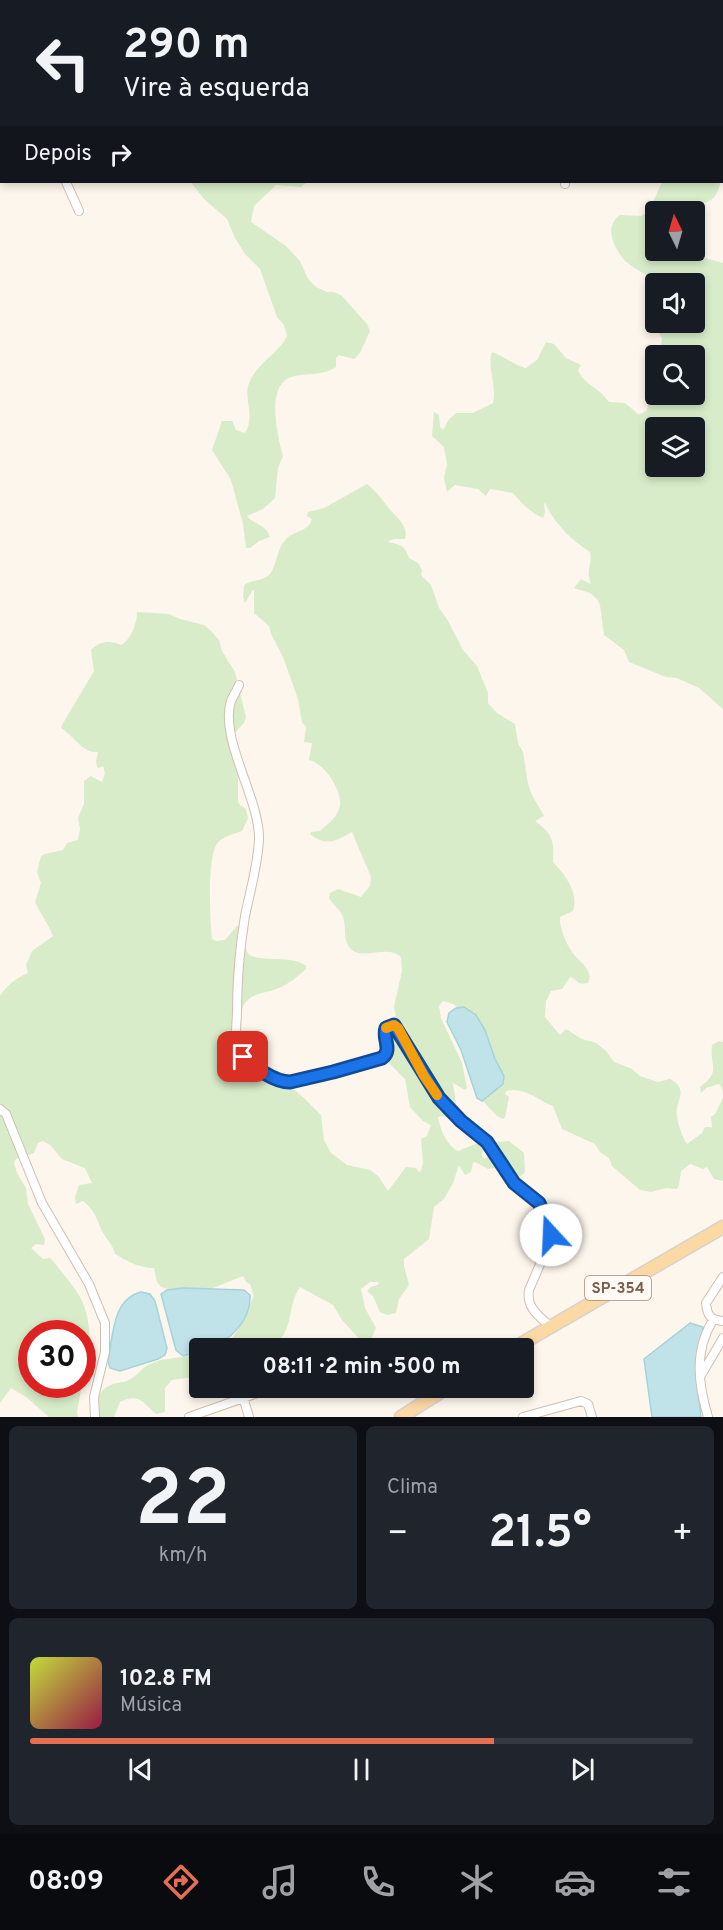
<!DOCTYPE html>
<html lang="pt">
<meta charset="utf-8">
<style>
body{margin:0;font-family:Overpass,sans-serif;background:#20242c;color:#f1f3f6;height:100vh;display:flex;flex-direction:column;font-size:22px;white-space:nowrap}
*{box-sizing:border-box;margin:0}
p{font-size:20px;color:#9ea1a6}
.icon{flex:none;width:33px;height:33px;fill:none;stroke:currentColor;stroke-width:2;stroke-linecap:round;stroke-linejoin:round}
.map{position:relative;height:1417px;overflow:hidden}
.side{display:flex;flex-direction:column;gap:9px;padding:9px;background:#0d0f14;flex:1}
.side>*{flex:none}
.hud{position:absolute;left:0px;top:0px;width:723px;height:183px;box-shadow:0 3px 9px #0003;background:#171b24;color:#f1f3f6;overflow:hidden}
.needle{width:39px;rotate:355deg}
.tools{position:absolute;left:645px;top:201px;display:grid;gap:12px}
.tools a{display:grid;place-items:center;width:60px;height:60px;border-radius:6px;background:#171b24;box-shadow:0 3px 9px #0003;font-size:30px}
.speed{position:absolute;left:18px;top:1320px;display:flex;gap:12px;font-size:30px;font-weight:700;text-align:center}
.speed>*{display:grid;place-content:center;width:78px;height:78px;border-radius:50%;background:#171b24;box-shadow:0 3px 9px #0003;line-height:1}
.speed .limit{border:9px solid #d22;background:#fff;color:#111}
.pin{position:absolute;display:grid;place-items:center;width:51px;height:51px;color:#fff;margin:-26px;border-radius:12px;box-shadow:0 3px 9px #0006}
.me{position:absolute;width:66px;margin:-33px;rotate:340deg;stroke-linejoin:round;filter:drop-shadow(0 0 4px #0008)}
.turn{display:flex;align-items:center;gap:21px;height:126px;padding:0 24px;font-size:27px}
.turn .icon{width:78px;height:78px;stroke-width:2.5}
.turn b{display:block;font-size:42px;line-height:51px}
.then{display:flex;align-items:center;height:57px;padding:0 24px;background:#0003;gap:12px;font-size:22px}
.big{font-size:45px;font-weight:700;line-height:1.1}
.side .card{flex:1;display:flex;flex-direction:column;justify-content:center;gap:9px;min-width:0;padding:0 21px;border-radius:9px;background:#20242c}
.side .dial{align-items:center;gap:0}
.dial b{font-size:78px;line-height:1}
.song{display:flex;align-items:center;gap:18px}
.cover{width:72px;height:72px;border-radius:9px;background:linear-gradient(135deg,hsl(70 70% 55%),hsl(340 70% 35%))}
.played{height:6px;border-radius:3px;background:linear-gradient(90deg,#e76f51 70%,#363941 70%)}
.keys{display:flex;justify-content:space-around;direction:ltr}
.heat{display:flex;justify-content:space-between;align-items:center;font-size:33px;direction:ltr}
.side .tiles{flex:1;display:grid;gap:9px;grid-template-columns:1fr 1fr}
.card:last-child{grid-column:span 2}
.trip{position:absolute;left:189px;top:1338px;width:345px;height:60px;border-radius:6px;background:#171b24;box-shadow:0 3px 9px #0003;font-weight:700;line-height:60px;text-align:center}
.menu{display:flex;height:96px;justify-content:space-around;align-items:center;background:#090b0e;color:#9ea1a6}
.menu .icon{width:42px;height:42px}
.menu .current{color:#e76f51}
.menu b{font-size:27px;color:#f1f3f6}
.map>svg:first-child{display:block}
</style>
<div class="map">
<svg width="723" height="1417" viewBox="0 0 723 1417">
<rect width="100%" height="100%" fill="#fdf6ec"/>
<path fill="#d8ecc9" fill-rule="evenodd" d="M 146,0 L 319,0 L 320,1 L 147,2 Z
M 191,182 L 307,182 L 301,187 L 276,185 L 254,206 L 251,222 L 286,246 L 300,261 L 308,279 L 316,287 L 327,292 L 334,292 L 342,296 L 367,324 L 370,331 L 360,353 L 354,359 L 339,355 L 336,358 L 336,367 C 320,377 309,372 291,377 C 265,386 278,438 283,456 L 278,468 L 275,498 L 263,509 L 247,516 C 254,525 266,524 270,537 L 259,541 L 250,548 L 246,548 L 243,524 L 231,480 L 212,450 L 222,421 L 232,421 L 236,430 L 245,433 C 256,415 243,399 249,383 C 257,363 278,354 287,336 L 284,325 L 277,317 L 260,269 L 245,254 L 235,238 L 227,219 L 204,199 Z
M 662,182 L 721,182 C 714,204 709,203 686,205 L 681,211 L 656,212 L 656,250 L 682,251 L 686,257 L 697,256 L 723,263 L 723,709 L 699,688 L 677,678 L 666,677 L 629,662 L 624,650 L 604,635 L 600,605 L 597,599 L 590,593 L 574,588 L 581,579 L 591,584 C 585,569 593,564 590,552 C 570,539 555,524 545,503 L 544,504 L 545,513 L 543,518 C 530,512 522,504 513,493 L 490,489 L 486,496 L 478,489 L 455,485 L 447,492 L 444,478 L 447,464 L 444,447 L 432,436 L 434,412 L 439,415 L 440,427 L 443,430 L 449,419 L 456,413 L 473,413 L 493,403 C 497,386 487,368 492,352 C 503,356 516,366 526,368 L 537,360 L 546,342 L 554,344 L 566,358 L 581,365 L 578,370 C 582,383 600,388 609,402 L 625,403 L 638,414 L 641,414 L 647,410 L 651,379 L 655,370 L 656,394 L 694,394 L 694,356 L 660,355 L 662,338 L 647,315 L 655,292 L 656,322 L 694,322 L 694,284 L 656,283 L 654,279 C 645,274 633,268 625,261 C 614,248 603,227 620,215 L 641,216 L 648,213 ZM 656,428 L 694,428 L 694,466 L 656,466 Z
M 367,484 C 376,491 380,497 387,506 C 394,516 409,524 405,539 L 394,539 L 387,542 C 399,544 405,545 409,558 L 418,563 L 422,570 L 421,575 L 431,585 L 439,608 L 447,619 L 463,650 L 477,666 L 488,693 L 488,703 L 497,713 L 515,724 L 518,743 L 523,752 L 528,784 L 532,795 L 544,816 L 535,821 C 553,834 554,840 553,862 C 565,875 579,892 573,911 L 560,917 C 559,929 568,948 576,957 C 583,964 588,968 590,977 L 588,983 C 576,986 579,980 570,977 L 562,989 L 551,991 L 546,1001 L 545,1017 L 560,1035 L 566,1029 L 582,1039 L 596,1043 L 606,1051 L 614,1062 L 632,1069 L 640,1076 L 658,1082 L 670,1079 C 691,1091 674,1100 677,1117 C 678,1125 683,1138 687,1144 L 702,1133 L 705,1127 L 712,1127 L 711,1117 L 715,1114 L 723,1098 L 723,1181 L 714,1179 L 707,1167 L 703,1169 L 690,1164 L 681,1171 L 679,1185 L 677,1189 L 666,1188 L 651,1192 L 640,1190 L 612,1166 L 609,1158 L 600,1152 L 595,1144 L 562,1129 L 553,1106 C 538,1100 523,1086 506,1091 L 505,1094 L 509,1097 L 505,1117 L 503,1119 L 497,1116 L 480,1098 L 461,1010 L 453,1004 L 443,1001 L 439,1006 L 441,1018 L 462,1063 L 467,1088 L 465,1090 L 453,1083 L 456,1104 L 449,1104 L 452,1119 L 442,1116 L 438,1117 C 440,1129 447,1146 458,1151 L 480,1142 L 483,1146 L 482,1156 L 485,1159 L 489,1155 L 495,1142 L 509,1141 L 524,1153 L 525,1172 L 521,1176 L 512,1178 L 499,1167 L 488,1169 L 475,1162 L 473,1163 L 471,1172 L 465,1175 L 459,1165 L 453,1183 L 444,1199 L 434,1207 L 429,1239 L 404,1259 L 404,1266 L 409,1285 L 399,1299 L 396,1313 L 387,1315 L 380,1312 L 373,1296 L 367,1291 L 371,1287 L 378,1285 L 379,1282 L 370,1282 L 361,1289 L 365,1308 L 376,1328 L 372,1337 L 366,1343 L 362,1342 L 342,1320 L 333,1305 L 300,1287 C 287,1306 295,1323 277,1344 L 255,1348 L 221,1348 C 239,1336 245,1315 254,1296 L 250,1284 L 246,1282 L 243,1276 L 198,1294 L 181,1289 L 168,1289 L 161,1287 L 157,1282 L 154,1268 C 139,1268 127,1261 115,1254 C 113,1246 109,1242 105,1236 C 96,1221 98,1213 83,1201 L 76,1204 L 75,1197 L 79,1185 L 92,1183 L 85,1168 L 62,1159 L 50,1145 L 43,1141 L 38,1143 L 34,1153 L 16,1159 L 14,1163 L 17,1173 L 26,1188 L 28,1204 L 45,1239 L 44,1245 L 36,1244 L 31,1248 L 43,1259 L 50,1258 L 54,1262 C 62,1273 73,1285 80,1297 C 94,1323 90,1355 83,1382 L 82,1334 L 32,1334 L 32,1384 L 82,1385 L 77,1412 L 78,1417 L 49,1417 L 26,1397 L 11,1388 L 0,1403 L 0,996 C 7,985 16,978 28,973 L 26,965 L 32,951 L 53,936 C 51,929 39,911 35,902 L 41,883 L 37,872 L 41,856 L 45,854 L 63,850 L 67,843 L 78,840 L 80,829 L 78,818 L 84,804 L 84,781 L 91,776 L 102,782 L 105,773 L 103,766 L 99,768 L 97,767 L 96,761 L 98,752 C 83,754 73,735 61,728 L 62,725 L 94,671 L 91,650 C 99,641 111,640 121,645 C 131,640 137,623 137,612 L 169,614 L 180,619 L 204,625 L 212,632 L 219,640 L 222,651 L 235,672 L 246,717 L 244,723 L 234,734 L 230,745 L 230,750 L 238,774 L 238,802 L 240,805 L 246,809 L 248,818 L 242,831 C 234,834 222,836 217,844 C 207,858 210,920 212,939 L 216,941 L 225,940 L 237,926 L 242,925 C 247,933 243,943 247,952 C 253,964 293,954 306,966 L 306,969 C 298,976 289,984 279,988 C 272,991 264,992 256,995 C 233,1004 239,1033 239,1053 L 284,1081 L 305,1099 L 321,1115 L 324,1140 L 331,1153 L 347,1165 L 370,1170 L 378,1176 L 388,1191 L 406,1167 L 416,1168 L 419,1172 L 421,1171 L 423,1163 L 421,1139 L 427,1136 L 431,1125 L 423,1121 L 410,1107 L 405,1079 L 386,1060 L 390,1035 L 397,1024 L 394,1007 L 402,971 L 401,957 C 386,944 362,961 351,949 C 342,940 347,928 343,917 C 341,910 333,905 329,898 L 330,893 L 338,889 L 361,897 L 370,886 L 371,877 L 352,832 C 336,841 326,847 310,834 L 311,832 L 320,831 C 329,823 338,817 340,805 C 342,790 324,763 309,760 L 312,743 L 304,742 L 306,727 L 302,722 L 298,699 L 283,657 L 272,636 L 269,626 L 254,613 L 254,591 L 253,590 L 245,603 L 243,597 L 244,585 C 252,580 263,581 270,574 C 277,564 277,548 286,539 C 295,530 308,532 312,519 L 307,516 L 308,512 L 324,508 Z
M 719,1041 L 723,1042 L 723,1095 L 722,1088 L 719,1084 L 706,1088 L 701,1093 L 700,1087 C 722,1071 709,1066 712,1045 Z
M 199,1354 L 199,1376 L 172,1380 L 165,1388 L 165,1412 L 156,1414 C 142,1402 139,1393 120,1402 L 114,1417 L 94,1417 C 96,1405 98,1389 111,1385 C 117,1382 123,1383 129,1380 C 137,1376 141,1369 148,1365 C 164,1356 183,1359 199,1354 Z"/>
<path fill="#bfe3e8" stroke="#a5d3da" stroke-width="1.5" d="M 464,1007 L 476,1015 L 485,1030 L 495,1059 L 504,1076 L 503,1084 L 482,1101 L 477,1098 L 461,1050 L 447,1022 L 449,1013 L 456,1008 Z
M 183,1288 L 244,1290 L 250,1295 C 251,1321 226,1348 200,1348 L 199,1352 L 183,1356 L 176,1350 L 161,1294 L 167,1290 Z
M 141,1292 L 150,1294 L 155,1301 L 167,1348 L 165,1355 L 158,1359 L 120,1371 L 110,1368 L 108,1361 C 113,1337 112,1299 141,1292 Z
M 690,1323 L 703,1327 L 696,1373 L 701,1417 L 652,1417 L 644,1359 Z"/>
<g fill="none" stroke-linecap="round" stroke-linejoin="round">
<defs>
<path id="street" d="M 605,0 L 607,2
M 0,69 L 2,71
M 66,182 L 79,211
M 565,182 L 565,184
M 239,685 C 237,690 233,696 231,701 C 219,739 260,799 259,839 C 258,865 250,891 245,916 C 240,947 237,980 237,1011 C 237,1023 234,1037 238,1048 C 243,1061 270,1079 285,1082 C 292,1083 300,1079 307,1078 C 333,1072 357,1066 382,1057 C 393,1050 383,1038 386,1027 L 394,1025 L 398,1028 L 424,1076 L 439,1098 L 461,1121 L 487,1142 L 514,1183 L 534,1198 L 543,1211 L 550,1229 L 550,1241 L 529,1290 C 526,1308 539,1316 551,1327
M 0,1109 L 6,1114 L 42,1203 L 89,1284 L 105,1323 L 105,1352 L 94,1397 L 95,1417
M 723,1277 L 706,1303 C 707,1316 711,1320 723,1321
M 700,1377 L 723,1338
M 423,1388 L 429,1399
M 243,1397 L 249,1417
M 189,1417 L 272,1388
M 523,1417 L 581,1401 L 588,1404 L 592,1417
M 708,1417 C 698,1383 694,1351 713,1320"/>
<path id="primary" d="M 514,1348 L 723,1227
M 401,1417 L 447,1388"/>
</defs>
<use href="#street" stroke="#d1beb0" stroke-width="10"/>
<use href="#primary" stroke="#dad1cd" stroke-width="15"/>
<use href="#street" stroke="#fff" stroke-width="8"/>
<use href="#primary" stroke="#fbd9a5" stroke-width="12"/>
</g>
<g fill="none" stroke-linecap="round" stroke-linejoin="round">
<defs>
<path id="route" d="M 243,1057 C 254,1067 274,1082 290,1082 L 333,1072 L 382,1058 C 393,1050 382,1038 386,1028 L 394,1025 L 439,1098 L 461,1121 L 487,1142 L 514,1183 L 539,1203 L 550,1228 L 551,1235"/>
</defs>
<use href="#route" stroke="#114b97" stroke-width="15"/>
<use href="#route" stroke="#1a73e8" stroke-width="10"/>
<path stroke="#f59e0b" stroke-width="10" d="M 386,1028 L 394,1025 L 398,1028 L 424,1076 L 437,1095"/>
</g>
<g text-anchor="middle" stroke-width="4.5" stroke-linejoin="round" paint-order="stroke">
<rect fill="#fffaf3" stroke="#a28b7f" stroke-width="1.5" x="585" y="1276" width="66" height="24" rx="4.5"/>
<g font-size="15" font-weight="bold" fill="#7a5c4d">
<text x="618" y="1293">SP-354</text>
</g>
</g>
</svg>
<div class="tools">
<a><svg class="needle" viewBox="-14 -14 28 28"><path d="M0-13l5 13h-10z" fill="#e53935"/><path d="M0 13l5-13h-10z" fill="#9ea1a6"/></svg></a>
<a><svg class="icon" aria-label="sound" viewBox="0 0 24 24"><path d="M4 9h4l5-4v14l-5-4H4zM17 9q2 3 0 6"/></svg></a>
<a><svg class="icon" aria-label="search" viewBox="0 0 24 24"><circle cx="10" cy="10" r="6"/><path d="M15 15l6 6"/></svg></a>
<a><svg class="icon" aria-label="layers" viewBox="0 0 24 24"><path d="M12 4l9 5-9 5-9-5zM3 14l9 5 9-5"/></svg></a>
</div>
<div class="speed"><div class="limit">30</div></div>
<div class="pin" style="left:243px;top:1057px;background:#d93025"><svg class="icon" aria-label="arrive" viewBox="0 0 24 24"><path d="M6 21V4h12l-3 4 3 4H6"/></svg></div>
<svg class="me" style="left:551px;top:1235px" viewBox="-20 -20 40 40"><circle r="19" fill="#fff"/><path d="M0-13L10 11 0 6-10 11z" fill="#1a73e8"/></svg>
<div class="trip">08:11 · 2 min · 500 m</div>
<div class="hud">
<div class="turn"><svg class="icon" aria-label="left" viewBox="0 0 24 24"><path d="M17 20v-9H6M10 6l-5 5 5 5"/></svg><div><b>290 m</b>Vire à esquerda</div></div>
<div class="then">Depois<svg class="icon" aria-label="right" viewBox="0 0 24 24"><path d="M7 20v-9h11M14 6l5 5-5 5"/></svg></div>
</div>
</div>
<section class="side">
<div class="tiles">
<div class="card dial"><b>22</b><p>km/h</p></div>
<div class="card"><p>Clima</p>
<div class="heat"><a>−</a><b class="big">21.5°</b><a>+</a></div>
</div>
<div class="card">
<div class="song"><i class="cover"></i><div><b>102.8 FM</b><p>Música</p></div></div>
<div class="played"></div>
<div class="keys"><svg class="icon" aria-label="previous" viewBox="0 0 24 24"><path d="M18 5L8 12l10 7zM5 5v14"/></svg><svg class="icon" aria-label="pause" viewBox="0 0 24 24"><path d="M8 5v14M16 5v14"/></svg><svg class="icon" aria-label="next" viewBox="0 0 24 24"><path d="M6 5l10 7-10 7zM19 5v14"/></svg></div>
</div>
</div>
</section>
<nav class="menu">
<b>08:09</b>
<svg class="icon current" aria-label="directions" viewBox="0 0 24 24"><path d="M12 3l9 9-9 9-9-9zM9 14v-3h6M13 9l2 2-2 2"/></svg>
<svg class="icon" aria-label="music" viewBox="0 0 24 24"><path d="M9 18V5l10-2v13"/><circle cx="6" cy="18" r="3"/><circle cx="16" cy="16" r="3"/></svg>
<svg class="icon" aria-label="phone" viewBox="0 0 24 24"><path d="M5 4h4l2 5-3 2q2 4 5 5l2-3 5 2v4C11 20 4 13 5 4z"/></svg>
<svg class="icon" aria-label="climate" viewBox="0 0 24 24"><path d="M12 3v18M4 7l16 10M4 17L20 7"/></svg>
<svg class="icon" aria-label="car" viewBox="0 0 24 24"><path d="M5 17H2v-5l4-1 3-4h7l3 4 3 1v5h-3M9 17h6M6 11h13"/><circle cx="7" cy="17" r="2"/><circle cx="17" cy="17" r="2"/></svg>
<svg class="icon" aria-label="filters" viewBox="0 0 24 24"><path d="M4 7h16M4 17h16"/><circle cx="9" cy="7" r="2"/><circle cx="15" cy="17" r="2"/></svg>
</nav>
